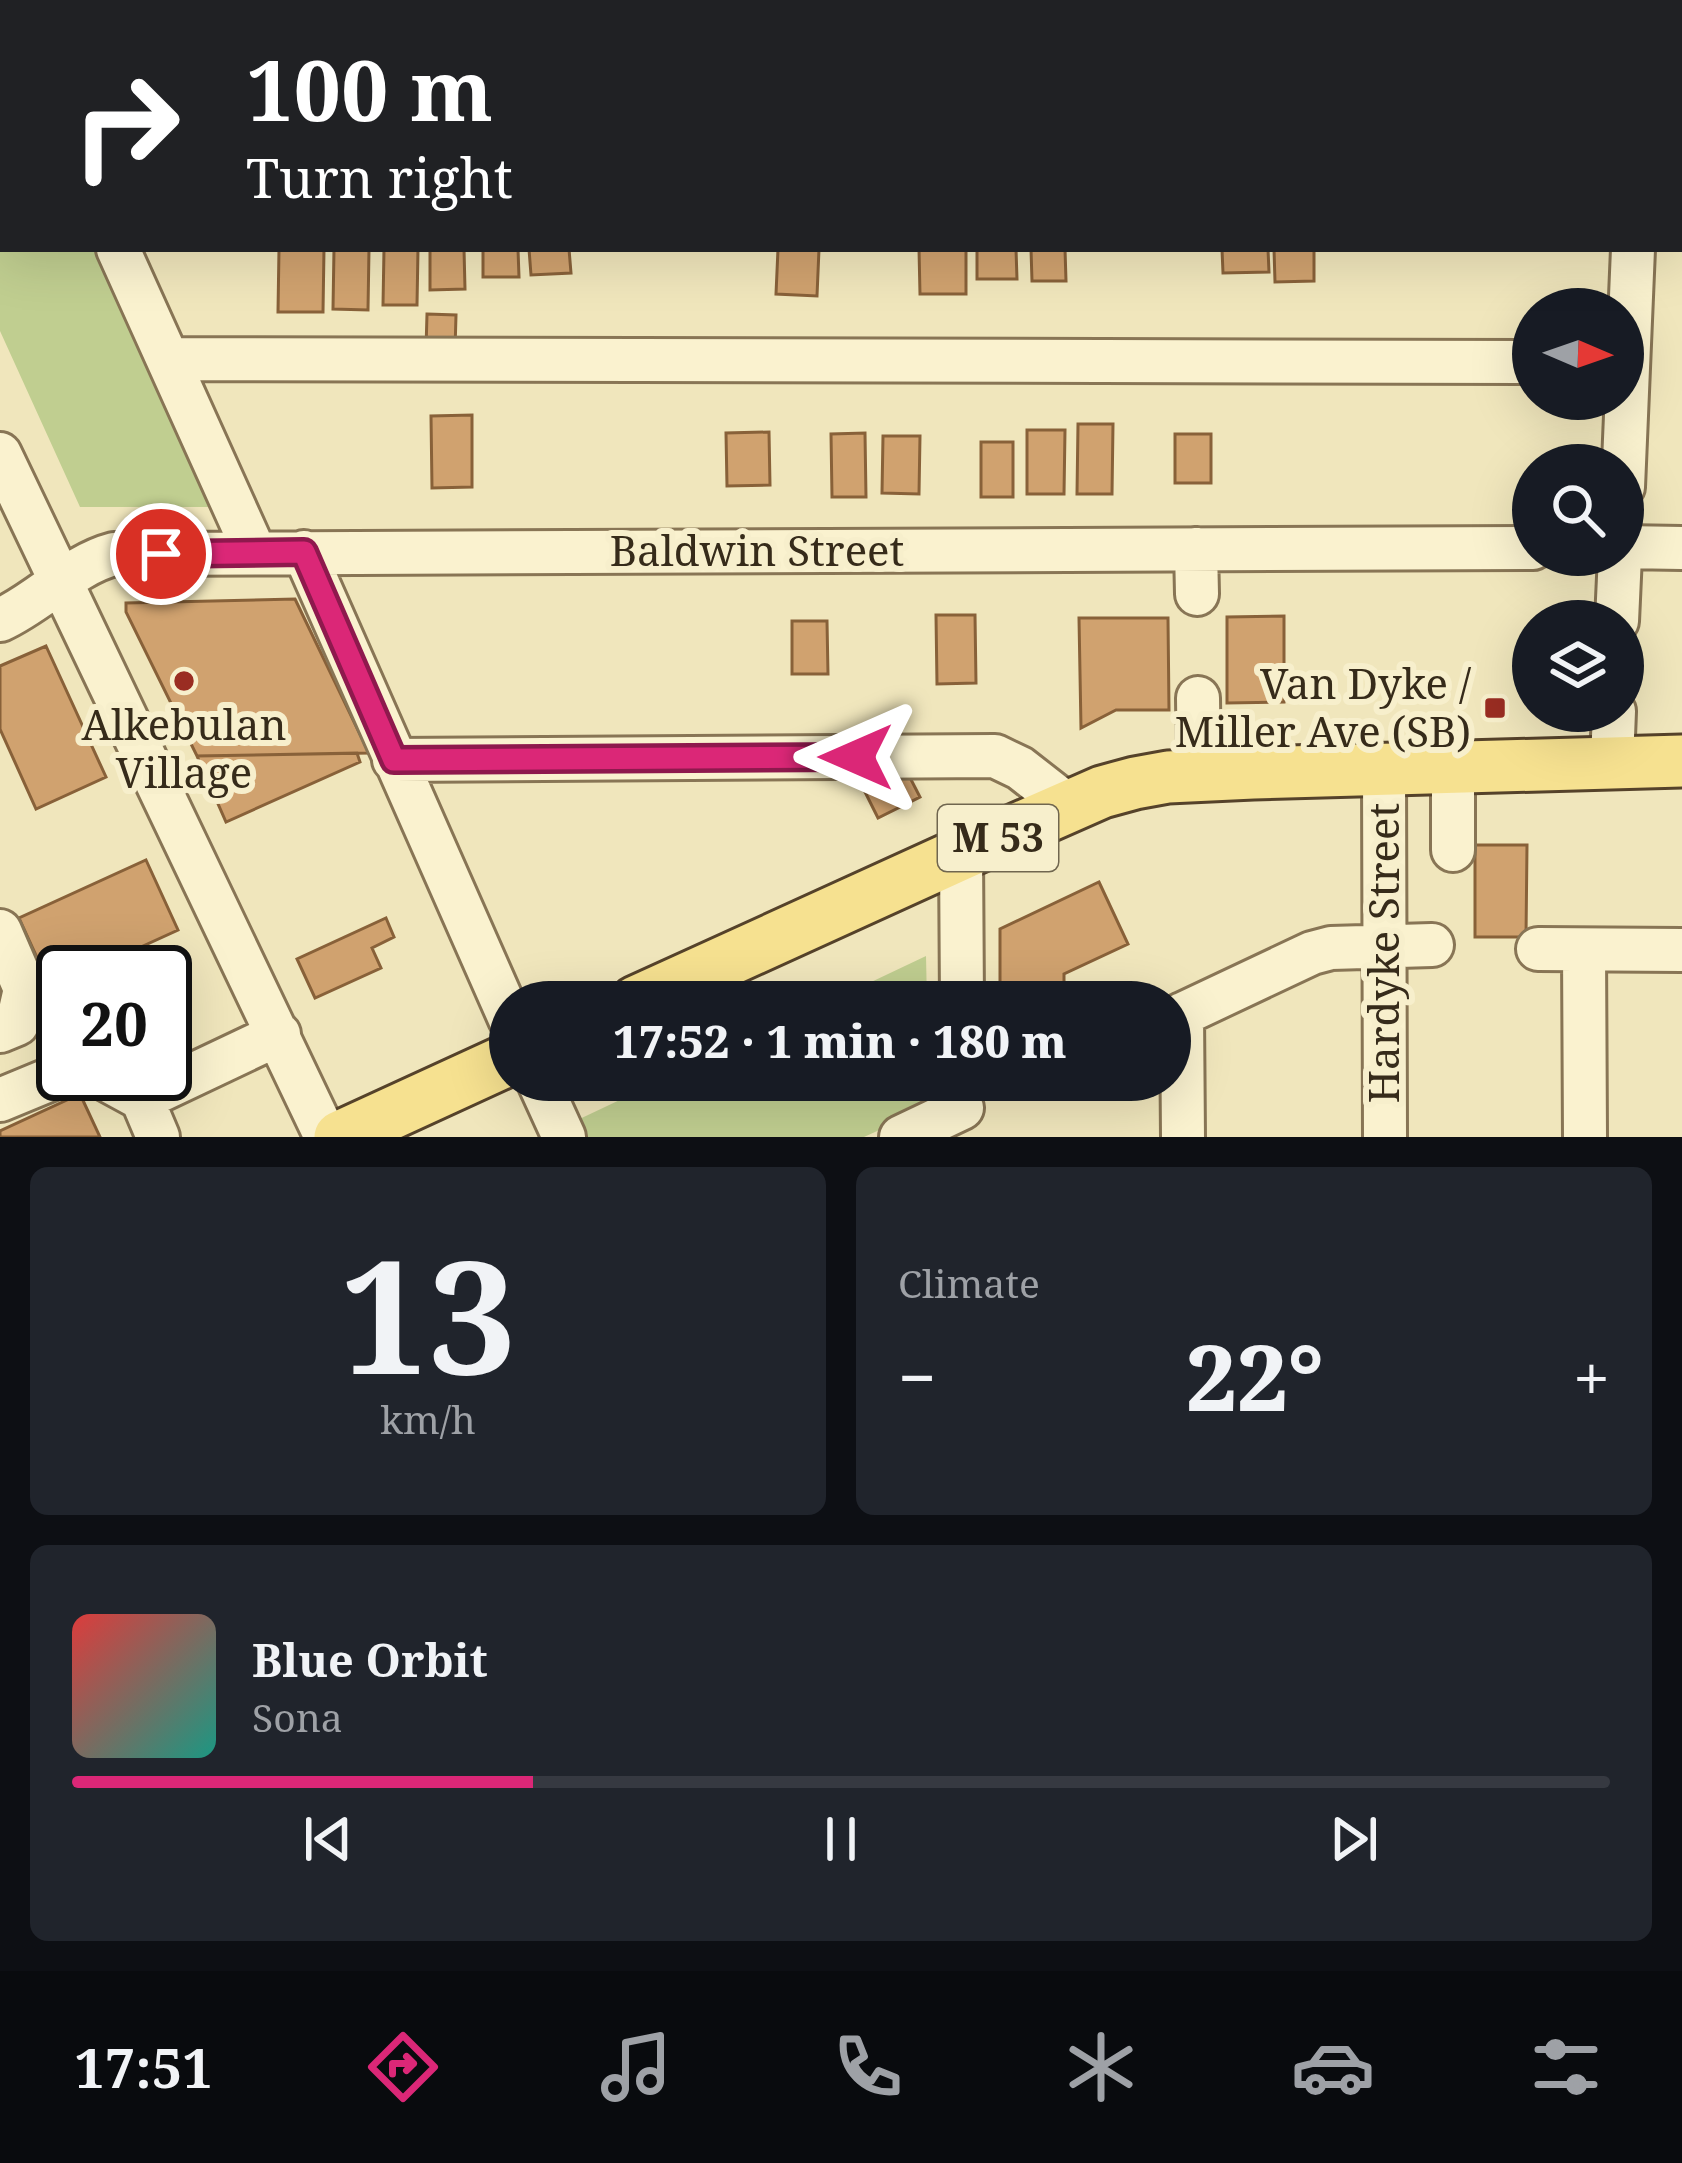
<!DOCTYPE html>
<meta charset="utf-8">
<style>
body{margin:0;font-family:"Noto Serif",serif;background:#20242c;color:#f1f3f6;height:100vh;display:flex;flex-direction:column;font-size:45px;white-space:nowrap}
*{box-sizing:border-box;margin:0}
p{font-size:39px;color:#9ea1a6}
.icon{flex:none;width:66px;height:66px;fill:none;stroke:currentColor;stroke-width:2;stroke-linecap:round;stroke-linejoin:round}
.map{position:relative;height:1137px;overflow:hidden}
.panel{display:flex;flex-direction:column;gap:30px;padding:30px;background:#0d0f14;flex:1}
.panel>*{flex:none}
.banner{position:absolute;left:0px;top:0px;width:1683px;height:252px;box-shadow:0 12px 48px #0002;background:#202124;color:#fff;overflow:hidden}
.needle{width:78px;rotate:92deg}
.controls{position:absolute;left:1512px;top:288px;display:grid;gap:24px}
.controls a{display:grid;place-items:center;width:132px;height:132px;border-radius:50%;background:#171b24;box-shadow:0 12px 48px #0002;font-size:60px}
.speed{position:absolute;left:36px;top:945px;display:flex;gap:24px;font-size:60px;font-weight:700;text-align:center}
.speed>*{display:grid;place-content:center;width:156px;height:156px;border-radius:50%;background:#171b24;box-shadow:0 12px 48px #0002;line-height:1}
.speed .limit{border:6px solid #111;border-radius:18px;background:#fff;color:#111}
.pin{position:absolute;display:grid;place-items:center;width:102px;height:102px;color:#fff;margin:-51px;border:6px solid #fff;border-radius:50%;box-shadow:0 3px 12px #0007}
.me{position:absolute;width:132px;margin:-66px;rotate:270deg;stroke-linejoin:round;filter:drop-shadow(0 0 9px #0008)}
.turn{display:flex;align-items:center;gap:42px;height:252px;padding:0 48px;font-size:54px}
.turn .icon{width:156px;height:156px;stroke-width:2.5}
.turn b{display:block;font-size:84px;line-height:102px}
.big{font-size:90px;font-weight:800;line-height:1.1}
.panel .tile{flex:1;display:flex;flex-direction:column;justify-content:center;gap:18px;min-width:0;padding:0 42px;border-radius:18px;background:#20242c}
.panel .dial{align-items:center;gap:0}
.dial b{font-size:156px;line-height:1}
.song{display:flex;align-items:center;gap:36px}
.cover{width:144px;height:144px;border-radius:18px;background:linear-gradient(135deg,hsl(0 70% 55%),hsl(170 70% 35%))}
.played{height:12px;border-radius:6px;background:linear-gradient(90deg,#db2777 30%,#363941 30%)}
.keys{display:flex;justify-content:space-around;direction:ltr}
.heat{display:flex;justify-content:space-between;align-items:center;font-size:66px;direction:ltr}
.panel .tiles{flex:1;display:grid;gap:30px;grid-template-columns:1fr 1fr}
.tile:last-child{grid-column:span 2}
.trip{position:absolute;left:489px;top:981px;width:702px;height:120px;border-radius:60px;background:#171b24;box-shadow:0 12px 48px #0002;font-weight:800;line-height:120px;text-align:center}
.tabs{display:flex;height:192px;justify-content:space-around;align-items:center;background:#090b0e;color:#9ea1a6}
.tabs .icon{width:84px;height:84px}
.tabs .current{color:#db2777}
.tabs b{font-size:54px;color:#f1f3f6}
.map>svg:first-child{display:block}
</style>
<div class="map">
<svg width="1682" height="1137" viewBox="0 0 1682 1137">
<rect width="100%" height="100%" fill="#f0e6bc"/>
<path fill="#c0ce90" d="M 0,185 L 3,249 L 99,249 L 219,507 L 80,507 L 0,331 Z
M 926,956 L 927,1002 L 828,1002 L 829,1002 Z
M 662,1080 L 929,1080 L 930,1107 L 864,1137 L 574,1137 L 569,1124 Z"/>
<path fill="#d0a26f" stroke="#886139" stroke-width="3" d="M 279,249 L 324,249 L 323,312 L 278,312 Z
M 334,249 L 369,249 L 368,310 L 333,309 Z
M 384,249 L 418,249 L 417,305 L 383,305 Z
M 430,249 L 464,249 L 465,289 L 430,290 Z
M 483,249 L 518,249 L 519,277 L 483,277 Z
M 529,249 L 569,249 L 571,273 L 531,275 Z
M 778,249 L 819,249 L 817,296 L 776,294 Z
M 919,249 L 966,249 L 966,294 L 920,294 Z
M 977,249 L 1016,249 L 1017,279 L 977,279 Z
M 1031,249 L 1065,249 L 1066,281 L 1032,281 Z
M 1222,249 L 1268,249 L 1269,272 L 1223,273 Z
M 1274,249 L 1314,249 L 1314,281 L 1275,282 Z
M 427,314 L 456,315 L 455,350 L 426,349 Z
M 472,415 L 472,487 L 432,488 L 431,416 Z
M 1078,424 L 1113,424 L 1112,494 L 1077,494 Z
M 1027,430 L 1065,430 L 1064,494 L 1027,494 Z
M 769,432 L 770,485 L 727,486 L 726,433 Z
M 865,433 L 866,497 L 832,497 L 831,434 Z
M 1175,434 L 1211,434 L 1211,483 L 1175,483 Z
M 883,436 L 920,436 L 919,494 L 882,493 Z
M 981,442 L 1013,442 L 1013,497 L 981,497 Z
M 295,599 L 369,753 L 197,756 L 126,612 L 126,603 Z
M 936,615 L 975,615 L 976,683 L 937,684 Z
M 1284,616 L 1284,702 L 1227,703 L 1227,617 Z
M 1079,618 L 1168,618 L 1169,710 L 1116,710 L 1081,728 Z
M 792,621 L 827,621 L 828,674 L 792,674 Z
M 46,646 L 106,777 L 36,809 L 0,729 L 0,666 Z
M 357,753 L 360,762 L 226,822 L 197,756 Z
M 903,764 L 920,797 L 878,818 L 861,784 Z
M 1475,845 L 1527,845 L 1526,937 L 1475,937 Z
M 146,860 L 178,930 L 86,972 L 63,972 L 63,982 L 51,988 L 19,918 Z
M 1099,882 L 1128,944 L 1064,974 L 1064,1002 L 1000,1002 L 1000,929 Z
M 386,918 L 394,937 L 372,948 L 381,968 L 315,998 L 297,959 Z
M 80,1094 L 100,1137 L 0,1137 L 0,1131 Z"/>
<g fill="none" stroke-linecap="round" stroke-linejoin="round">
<defs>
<path id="minor" d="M 1413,0 L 1413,3
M 392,3 L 392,0
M 803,3 L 803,0
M 1643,3 L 1643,0
M 0,5 L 3,11
M 0,158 L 3,158
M 118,249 L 255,553
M 168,359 L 1533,362
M 0,454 L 326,1137
M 1623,487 L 1633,249
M 1623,547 L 1682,548
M 1196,549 L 1197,594
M 304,552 L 510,1019
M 0,620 C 40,602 72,565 114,554 L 1533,548
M 1617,621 L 1620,555
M 1198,698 L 1199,776
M 394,760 L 995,756 L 1020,768 L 1070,807
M 1612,762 L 1614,711
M 1453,766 L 1453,850
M 1384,769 L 1385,1137
M 961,854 L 962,1002
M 0,931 L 25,989 L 17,1024 L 0,1031
M 1538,949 L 1682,950
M 1584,950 L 1585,1137
M 1182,1014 L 1183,1137
M 1170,1020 L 1312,953 L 1331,948 L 1432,945
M 96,1074 L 142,1099
M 538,1080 L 564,1137
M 0,1100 L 63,1074
M 158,1137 L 142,1099 L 279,1034
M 901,1137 L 962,1108"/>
<path id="major" d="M 636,1002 L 961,854 L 1102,792 L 1135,783 L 1168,777 L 1253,773 L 1682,761
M 340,1137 L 510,1059"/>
</defs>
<use href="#minor" stroke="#887555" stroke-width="48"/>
<use href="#major" stroke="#55422a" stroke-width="57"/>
<path stroke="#887555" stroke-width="6" stroke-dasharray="9 6" stroke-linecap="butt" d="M 0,76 L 3,82"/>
<use href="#minor" stroke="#faf2cf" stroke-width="42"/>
<use href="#major" stroke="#f6e190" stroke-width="51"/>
</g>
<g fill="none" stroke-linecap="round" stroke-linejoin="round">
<defs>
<path id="route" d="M 161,554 L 304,552 L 394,760 L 856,757"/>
</defs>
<use href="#route" stroke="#8e194d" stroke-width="30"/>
<use href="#route" stroke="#db2777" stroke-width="21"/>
</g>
<g fill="#9a2d22" stroke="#f7efcc" stroke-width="4.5">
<circle cx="184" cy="681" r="12"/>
<rect x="1483" y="696" width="24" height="24" rx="6"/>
</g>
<g text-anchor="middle" stroke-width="12" stroke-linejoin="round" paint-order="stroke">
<rect fill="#f7efcc" stroke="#70664f" stroke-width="3" x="938" y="805" width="120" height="66" rx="9"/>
<g font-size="39" font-weight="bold" fill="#362b1a">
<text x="998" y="852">M 53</text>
</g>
<g font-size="42" fill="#362b1a" stroke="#f7efcc">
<text x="757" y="566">Baldwin Street</text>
<text transform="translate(1384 953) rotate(-90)" y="15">Hardyke Street</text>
</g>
<g font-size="42" fill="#362b1a" stroke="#f7efcc" text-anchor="end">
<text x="1471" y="699">Van Dyke /<tspan x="1471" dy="48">Miller Ave (SB)</tspan></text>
<text x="184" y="740" text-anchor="middle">Alkebulan<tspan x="184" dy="48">Village</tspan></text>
</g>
</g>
</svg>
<div class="controls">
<a><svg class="needle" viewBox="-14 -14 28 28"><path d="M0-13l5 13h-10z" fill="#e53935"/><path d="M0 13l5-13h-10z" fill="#9ea1a6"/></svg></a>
<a><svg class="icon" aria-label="search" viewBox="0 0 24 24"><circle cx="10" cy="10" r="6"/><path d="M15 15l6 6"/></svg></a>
<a><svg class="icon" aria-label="layers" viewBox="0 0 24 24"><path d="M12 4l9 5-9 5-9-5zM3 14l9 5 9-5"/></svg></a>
</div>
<div class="speed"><div class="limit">20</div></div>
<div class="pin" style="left:161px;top:554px;background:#d93025"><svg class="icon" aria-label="arrive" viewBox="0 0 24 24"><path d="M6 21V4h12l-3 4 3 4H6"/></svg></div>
<svg class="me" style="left:856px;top:757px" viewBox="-20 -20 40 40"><path d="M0-17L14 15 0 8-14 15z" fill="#db2777" stroke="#fff" stroke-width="4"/></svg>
<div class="trip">17:52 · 1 min · 180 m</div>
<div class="banner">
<div class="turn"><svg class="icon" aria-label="right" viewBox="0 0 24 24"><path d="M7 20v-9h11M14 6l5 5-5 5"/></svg><div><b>100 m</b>Turn right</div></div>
</div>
</div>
<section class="panel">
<div class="tiles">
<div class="tile dial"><b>13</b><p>km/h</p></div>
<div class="tile"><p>Climate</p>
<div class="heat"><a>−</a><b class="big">22°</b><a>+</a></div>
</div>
<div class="tile">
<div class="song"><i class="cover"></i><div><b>Blue Orbit</b><p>Sona</p></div></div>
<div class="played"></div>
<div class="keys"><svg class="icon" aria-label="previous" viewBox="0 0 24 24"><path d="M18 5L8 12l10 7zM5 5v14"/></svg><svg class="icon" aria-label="pause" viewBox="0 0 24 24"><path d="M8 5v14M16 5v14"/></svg><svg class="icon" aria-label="next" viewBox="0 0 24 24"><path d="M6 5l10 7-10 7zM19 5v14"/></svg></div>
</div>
</div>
</section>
<nav class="tabs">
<b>17:51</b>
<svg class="icon current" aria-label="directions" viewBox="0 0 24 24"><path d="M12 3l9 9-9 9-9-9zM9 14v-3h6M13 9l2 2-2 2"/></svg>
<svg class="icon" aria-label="music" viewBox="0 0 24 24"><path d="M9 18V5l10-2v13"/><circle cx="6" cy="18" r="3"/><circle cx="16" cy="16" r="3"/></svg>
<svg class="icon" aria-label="phone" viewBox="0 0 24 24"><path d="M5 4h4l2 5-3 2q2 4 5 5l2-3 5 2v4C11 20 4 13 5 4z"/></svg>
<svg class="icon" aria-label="climate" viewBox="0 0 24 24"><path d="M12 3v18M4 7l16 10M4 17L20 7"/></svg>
<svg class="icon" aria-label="car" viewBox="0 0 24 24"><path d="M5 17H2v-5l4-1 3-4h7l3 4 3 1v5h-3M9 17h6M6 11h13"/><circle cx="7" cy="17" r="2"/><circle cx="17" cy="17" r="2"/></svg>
<svg class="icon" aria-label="filters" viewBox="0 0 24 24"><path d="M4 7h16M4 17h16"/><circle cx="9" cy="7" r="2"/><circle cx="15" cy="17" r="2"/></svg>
</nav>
